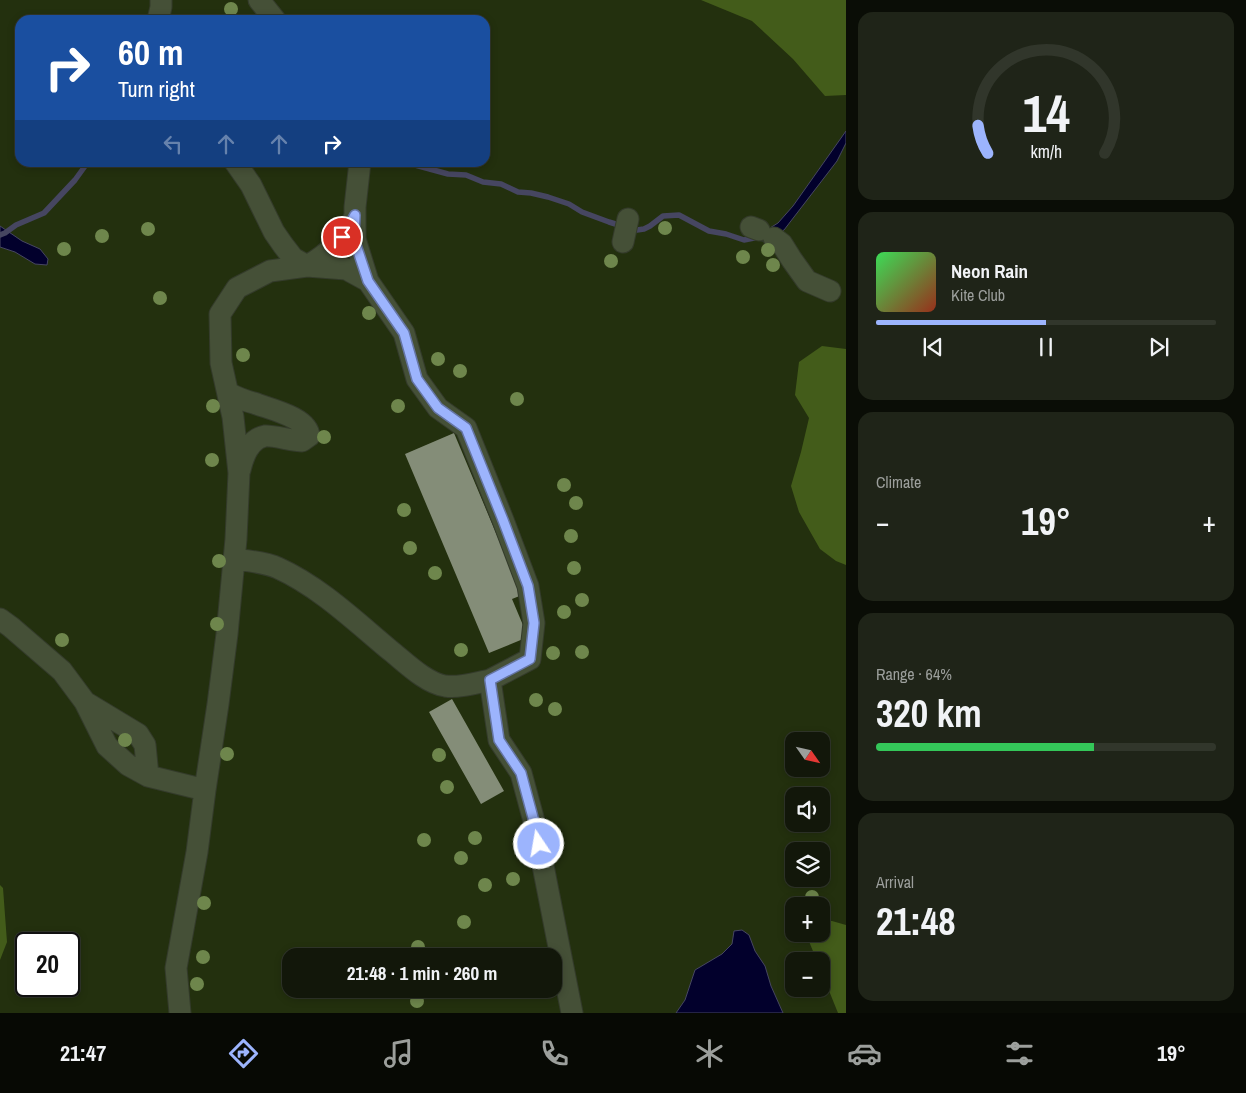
<!DOCTYPE html>
<meta charset="utf-8">
<style>
body{margin:0;font-family:"Archivo Narrow",sans-serif;background:#1f2418;color:#f1f3f6;height:100vh;display:flex;flex-direction:column;font-size:19px;white-space:nowrap}
*{box-sizing:border-box;margin:0}
p{font-size:16px;color:#9c9f9c}
.icon{flex:none;width:28px;height:28px;fill:none;stroke:currentColor;stroke-width:2;stroke-linecap:round;stroke-linejoin:round}
.map{position:relative;flex:1;overflow:hidden}
.details{display:flex;flex-direction:column;gap:12px;padding:12px;background:#0a0d06;width:400px}
.details>*{flex:none}
.guide{position:absolute;left:15px;top:15px;width:475px;height:152px;border-radius:15px;box-shadow:0 2px 8px #0003,0 0 0 1px #31362b;background:#1a4fa0;color:#fff;overflow:hidden}
.needle{width:32px;rotate:124deg}
.controls{position:absolute;left:785px;top:732px;display:grid;gap:10px}
.controls a{display:grid;place-items:center;width:45px;height:45px;border-radius:10px;background:#12170a;box-shadow:0 2px 8px #0003,0 0 0 1px #31362b;font-size:25px}
.speed{position:absolute;left:15px;top:932px;display:flex;gap:10px;font-size:25px;font-weight:700;text-align:center}
.speed>*{display:grid;place-content:center;width:65px;height:65px;border-radius:50%;background:#12170a;box-shadow:0 2px 8px #0003,0 0 0 1px #31362b;line-height:1}
.speed .limit{border:2px solid #111;border-radius:8px;background:#fff;color:#111}
.pin{position:absolute;display:grid;place-items:center;width:42px;height:42px;color:#fff;margin:-21px;border:2px solid #fff;border-radius:50%;box-shadow:0 1px 5px #0007}
.me{position:absolute;width:55px;margin:-28px;rotate:348deg;stroke-linejoin:round;filter:drop-shadow(0 0 4px #0008)}
.turn{display:flex;align-items:center;gap:18px;height:105px;padding:0 20px;font-size:22px}
.turn .icon{width:65px;height:65px;stroke-width:2.5}
.turn b{display:block;font-size:35px;line-height:42px}
.lanes{display:flex;align-items:center;height:48px;padding:0 20px;background:#0003;justify-content:center;gap:25px;direction:ltr}
.lanes .off{opacity:.35}
.big{font-size:38px;font-weight:800;line-height:1.1}
.details .card{flex:1;display:flex;flex-direction:column;justify-content:center;gap:8px;min-width:0;padding:0 18px;border-radius:15px;background:#1f2418}
.details .dial{align-items:center;gap:0}
.dial svg{height:130px;overflow:visible;fill:none;stroke:#31362b;stroke-width:7;stroke-linecap:round;text-anchor:middle}
.dial text{fill:#f1f3f6;stroke:none}
.song{display:flex;align-items:center;gap:15px}
.cover{width:60px;height:60px;border-radius:8px;background:linear-gradient(135deg,hsl(130 70% 55%),hsl(10 70% 35%))}
.played{height:5px;border-radius:2px;background:linear-gradient(90deg,#9cb4fd 50%,#31362b 50%)}
.keys{display:flex;justify-content:space-around;direction:ltr}
.heat{display:flex;justify-content:space-between;align-items:center;font-size:28px;direction:ltr}
.charge{height:8px;border-radius:4px;background:linear-gradient(90deg,#34c759 64%,#31362b 0)}
.trip{position:absolute;left:282px;top:948px;width:280px;height:50px;border-radius:15px;background:#12170a;box-shadow:0 2px 8px #0003,0 0 0 1px #31362b;font-weight:800;line-height:50px;text-align:center}
.tabs{display:flex;height:80px;justify-content:space-around;align-items:center;background:#070904;color:#9c9f9c}
.tabs .icon{width:35px;height:35px}
.tabs .active{color:#9cb4fd}
.tabs b{font-size:22px;color:#f1f3f6}
main{display:flex;flex:1;min-height:0}
.map>svg:first-child{display:block}
</style>
<main>
<div class="map">
<svg width="846" height="1013" viewBox="0 0 846 1013">
<rect width="100%" height="100%" fill="#181f0e"/>
<path fill="#23300e" fill-rule="evenodd" d="M 0,0 L 808,0 L 846,15 L 846,1013 L 0,1013 ZM 20,20 L 485,20 L 485,162 L 20,162 ZM 794,741 L 821,741 L 821,769 L 794,769 ZM 794,796 L 821,796 L 821,824 L 794,824 ZM 794,851 L 821,851 L 821,879 L 794,879 ZM 794,906 L 821,906 L 821,934 L 794,934 ZM 26,944 L 69,944 L 69,986 L 26,986 ZM 291,956 L 554,956 L 554,989 L 291,989 ZM 794,961 L 821,961 L 821,989 L 794,989 Z"/>
<path fill="#435c1a" d="M 701,0 L 846,0 L 846,95 L 825,96 L 793,59 L 752,21 Z
M 822,346 L 846,349 L 846,565 L 836,561 L 820,549 L 799,512 L 791,486 L 801,452 L 809,418 L 795,395 L 799,362 Z
M 0,885 L 3,888 L 7,942 L 0,960 Z
M 821,920 L 832,921 L 846,925 L 846,1013 L 838,1013 L 821,971 L 821,961 L 817,961 L 806,934 L 821,934 Z"/>
<path fill="#02002c" stroke="#464661" d="M 846,131 L 846,143 L 837,161 L 784,230 L 764,241 L 748,239 L 765,231 L 778,223 L 793,206 Z
M 0,226 L 22,241 L 40,249 L 48,259 L 47,265 L 35,264 L 15,252 L 0,247 Z
M 742,930 L 749,935 L 755,951 L 765,966 L 771,986 L 783,1013 L 676,1013 L 685,1000 L 695,970 L 722,954 L 732,944 L 734,931 Z"/>
<g fill="none" stroke-linecap="round" stroke-linejoin="round">
<path stroke="#464661" stroke-width="5.5" d="M 404,162 L 448,174 L 466,175 L 483,182 L 501,184 L 518,192 L 531,193 L 548,197 L 569,204 L 582,212 L 609,222 L 622,226
M 631,228 L 637,230 L 644,229 L 650,226 L 663,216 L 679,215 L 709,231 L 726,234 L 744,240 L 754,238
M 0,235 L 5,233 L 16,225 L 44,213 L 75,180 L 88,162"/>
</g>
<path fill="#848d78" d="M 454,433 L 522,595 L 512,599 L 528,637 L 489,653 L 405,454 Z
M 452,699 L 504,791 L 481,804 L 429,712 Z"/>
<g fill="none" stroke-linecap="round" stroke-linejoin="round">
<defs>
<path id="minor" d="M 259,0 L 275,20
M 158,20 L 161,7 L 161,0
M 235,162 L 251,185 L 274,232 L 283,245 L 293,258 L 307,266 C 328,254 345,238 355,216
M 360,162 L 355,207 L 355,239 L 368,281 L 404,333 L 417,379 L 438,408 L 466,428 L 503,520 L 528,586 L 534,623 L 530,659 L 490,680 L 499,740 L 521,773 L 535,825 L 572,1013
M 751,227 L 759,230
M 774,238 L 782,244 L 792,260 L 807,281 L 830,291
M 623,242 L 628,219
M 228,393 C 236,397 245,401 254,403 C 269,409 308,417 309,436 L 302,441 C 293,441 272,435 265,436 C 249,439 243,457 240,470
M 234,559 C 248,561 265,562 278,568 C 320,587 356,622 391,651 C 406,663 426,683 445,686 C 460,688 475,683 490,680
M 0,619 L 11,627 L 62,671 L 85,702 L 107,746 L 128,765 L 148,776 L 205,790
M 85,702 L 138,734 L 145,745 L 148,776
M 180,1013 L 176,968 L 197,852 L 205,790 L 218,704 L 227,634 L 236,539 L 239,473 L 233,417 L 221,363 L 220,314 L 237,288 L 270,271 L 307,266 L 346,269 L 368,281"/>
</defs>
<use href="#minor" stroke="#343b2b" stroke-width="23"/>
<use href="#minor" stroke="#455037" stroke-width="21"/>
</g>
<g fill="#6e864c">
<circle cx="231" cy="9" r="7"/>
<circle cx="665" cy="228" r="7"/>
<circle cx="148" cy="229" r="7"/>
<circle cx="102" cy="236" r="7"/>
<circle cx="64" cy="249" r="7"/>
<circle cx="768" cy="250" r="7"/>
<circle cx="743" cy="257" r="7"/>
<circle cx="611" cy="261" r="7"/>
<circle cx="773" cy="265" r="7"/>
<circle cx="160" cy="298" r="7"/>
<circle cx="369" cy="313" r="7"/>
<circle cx="243" cy="355" r="7"/>
<circle cx="438" cy="359" r="7"/>
<circle cx="460" cy="371" r="7"/>
<circle cx="517" cy="399" r="7"/>
<circle cx="213" cy="406" r="7"/>
<circle cx="398" cy="406" r="7"/>
<circle cx="324" cy="437" r="7"/>
<circle cx="212" cy="460" r="7"/>
<circle cx="564" cy="485" r="7"/>
<circle cx="576" cy="503" r="7"/>
<circle cx="404" cy="510" r="7"/>
<circle cx="571" cy="536" r="7"/>
<circle cx="410" cy="548" r="7"/>
<circle cx="219" cy="561" r="7"/>
<circle cx="574" cy="568" r="7"/>
<circle cx="435" cy="573" r="7"/>
<circle cx="582" cy="600" r="7"/>
<circle cx="564" cy="612" r="7"/>
<circle cx="217" cy="624" r="7"/>
<circle cx="62" cy="640" r="7"/>
<circle cx="461" cy="650" r="7"/>
<circle cx="582" cy="652" r="7"/>
<circle cx="553" cy="653" r="7"/>
<circle cx="536" cy="700" r="7"/>
<circle cx="555" cy="709" r="7"/>
<circle cx="125" cy="740" r="7"/>
<circle cx="227" cy="754" r="7"/>
<circle cx="439" cy="755" r="7"/>
<circle cx="447" cy="787" r="7"/>
<circle cx="475" cy="838" r="7"/>
<circle cx="424" cy="840" r="7"/>
<circle cx="526" cy="847" r="7"/>
<circle cx="461" cy="858" r="7"/>
<circle cx="513" cy="879" r="7"/>
<circle cx="485" cy="885" r="7"/>
<circle cx="812" cy="897" r="7"/>
<circle cx="204" cy="903" r="7"/>
<circle cx="464" cy="922" r="7"/>
<circle cx="418" cy="947" r="7"/>
<circle cx="203" cy="957" r="7"/>
<circle cx="197" cy="984" r="7"/>
<circle cx="417" cy="1001" r="7"/>
</g>
<g fill="none" stroke-linecap="round" stroke-linejoin="round">
<defs>
<path id="route" d="M 342,237 L 355,215 L 354,239 L 368,281 L 404,333 L 417,379 L 438,408 L 466,428 L 503,520 L 528,586 L 534,623 L 530,659 L 490,680 L 499,740 L 521,773 L 535,825 L 539,844"/>
</defs>
<use href="#route" stroke="#6575a4" stroke-width="12"/>
<use href="#route" stroke="#9cb4fd" stroke-width="9"/>
</g>
</svg>
<div class="controls">
<a><svg class="needle" viewBox="-14 -14 28 28"><path d="M0-13l5 13h-10z" fill="#e53935"/><path d="M0 13l5-13h-10z" fill="#9c9f9c"/></svg></a>
<a><svg class="icon" aria-label="sound" viewBox="0 0 24 24"><path d="M4 9h4l5-4v14l-5-4H4zM17 9q2 3 0 6"/></svg></a>
<a><svg class="icon" aria-label="layers" viewBox="0 0 24 24"><path d="M12 4l9 5-9 5-9-5zM3 14l9 5 9-5"/></svg></a>
<a>+</a>
<a>−</a>
</div>
<div class="speed"><div class="limit">20</div></div>
<div class="pin" style="left:342px;top:237px;background:#d93025"><svg class="icon" aria-label="arrive" viewBox="0 0 24 24"><path d="M6 21V4h12l-3 4 3 4H6"/></svg></div>
<svg class="me" style="left:539px;top:844px" viewBox="-20 -20 40 40"><circle r="17" fill="#9cb4fd" stroke="#fff" stroke-width="3"/><path d="M0-11L8 9 0 5-8 9z" fill="#fff"/></svg>
<div class="trip">21:48 · 1 min · 260 m</div>
<div class="guide">
<div class="turn"><svg class="icon" aria-label="right" viewBox="0 0 24 24"><path d="M7 20v-9h11M14 6l5 5-5 5"/></svg><div><b>60 m</b>Turn right</div></div>
<div class="lanes"><svg class="icon off" aria-label="left" viewBox="0 0 24 24"><path d="M17 20v-9H6M10 6l-5 5 5 5"/></svg><svg class="icon off" aria-label="ahead" viewBox="0 0 24 24"><path d="M12 20V5M6 11l6-6 6 6"/></svg><svg class="icon off" aria-label="ahead" viewBox="0 0 24 24"><path d="M12 20V5M6 11l6-6 6 6"/></svg><svg class="icon" aria-label="right" viewBox="0 0 24 24"><path d="M7 20v-9h11M14 6l5 5-5 5"/></svg></div>
</div>
</div>
<section class="details">
<div class="card dial"><svg viewBox="0 0 100 80">
<path d="M14 69A42 42 0 1 1 86 69"/>
<path d="M14 69A42 42 0 0 1 8 52" stroke="#9cb4fd"/>
<text x="50" y="56" font-size="32" font-weight="700">14</text>
<text x="50" y="72" font-size="11">km/h</text>
</svg></div>
<div class="card">
<div class="song"><i class="cover"></i><div><b>Neon Rain</b><p>Kite Club</p></div></div>
<div class="played"></div>
<div class="keys"><svg class="icon" aria-label="previous" viewBox="0 0 24 24"><path d="M18 5L8 12l10 7zM5 5v14"/></svg><svg class="icon" aria-label="pause" viewBox="0 0 24 24"><path d="M8 5v14M16 5v14"/></svg><svg class="icon" aria-label="next" viewBox="0 0 24 24"><path d="M6 5l10 7-10 7zM19 5v14"/></svg></div>
</div>
<div class="card"><p>Climate</p>
<div class="heat"><a>−</a><b class="big">19°</b><a>+</a></div>
</div>
<div class="card"><p>Range · 64%</p><b class="big">320 km</b><div class="charge"></div></div>
<div class="card"><p>Arrival</p><b class="big">21:48</b></div>
</section>
</main>
<nav class="tabs">
<b>21:47</b>
<svg class="icon active" aria-label="directions" viewBox="0 0 24 24"><path d="M12 3l9 9-9 9-9-9zM9 14v-3h6M13 9l2 2-2 2"/></svg>
<svg class="icon" aria-label="music" viewBox="0 0 24 24"><path d="M9 18V5l10-2v13"/><circle cx="6" cy="18" r="3"/><circle cx="16" cy="16" r="3"/></svg>
<svg class="icon" aria-label="phone" viewBox="0 0 24 24"><path d="M5 4h4l2 5-3 2q2 4 5 5l2-3 5 2v4C11 20 4 13 5 4z"/></svg>
<svg class="icon" aria-label="climate" viewBox="0 0 24 24"><path d="M12 3v18M4 7l16 10M4 17L20 7"/></svg>
<svg class="icon" aria-label="car" viewBox="0 0 24 24"><path d="M5 17H2v-5l4-1 3-4h7l3 4 3 1v5h-3M9 17h6M6 11h13"/><circle cx="7" cy="17" r="2"/><circle cx="17" cy="17" r="2"/></svg>
<svg class="icon" aria-label="filters" viewBox="0 0 24 24"><path d="M4 7h16M4 17h16"/><circle cx="9" cy="7" r="2"/><circle cx="15" cy="17" r="2"/></svg>
<b>19°</b>
</nav>
